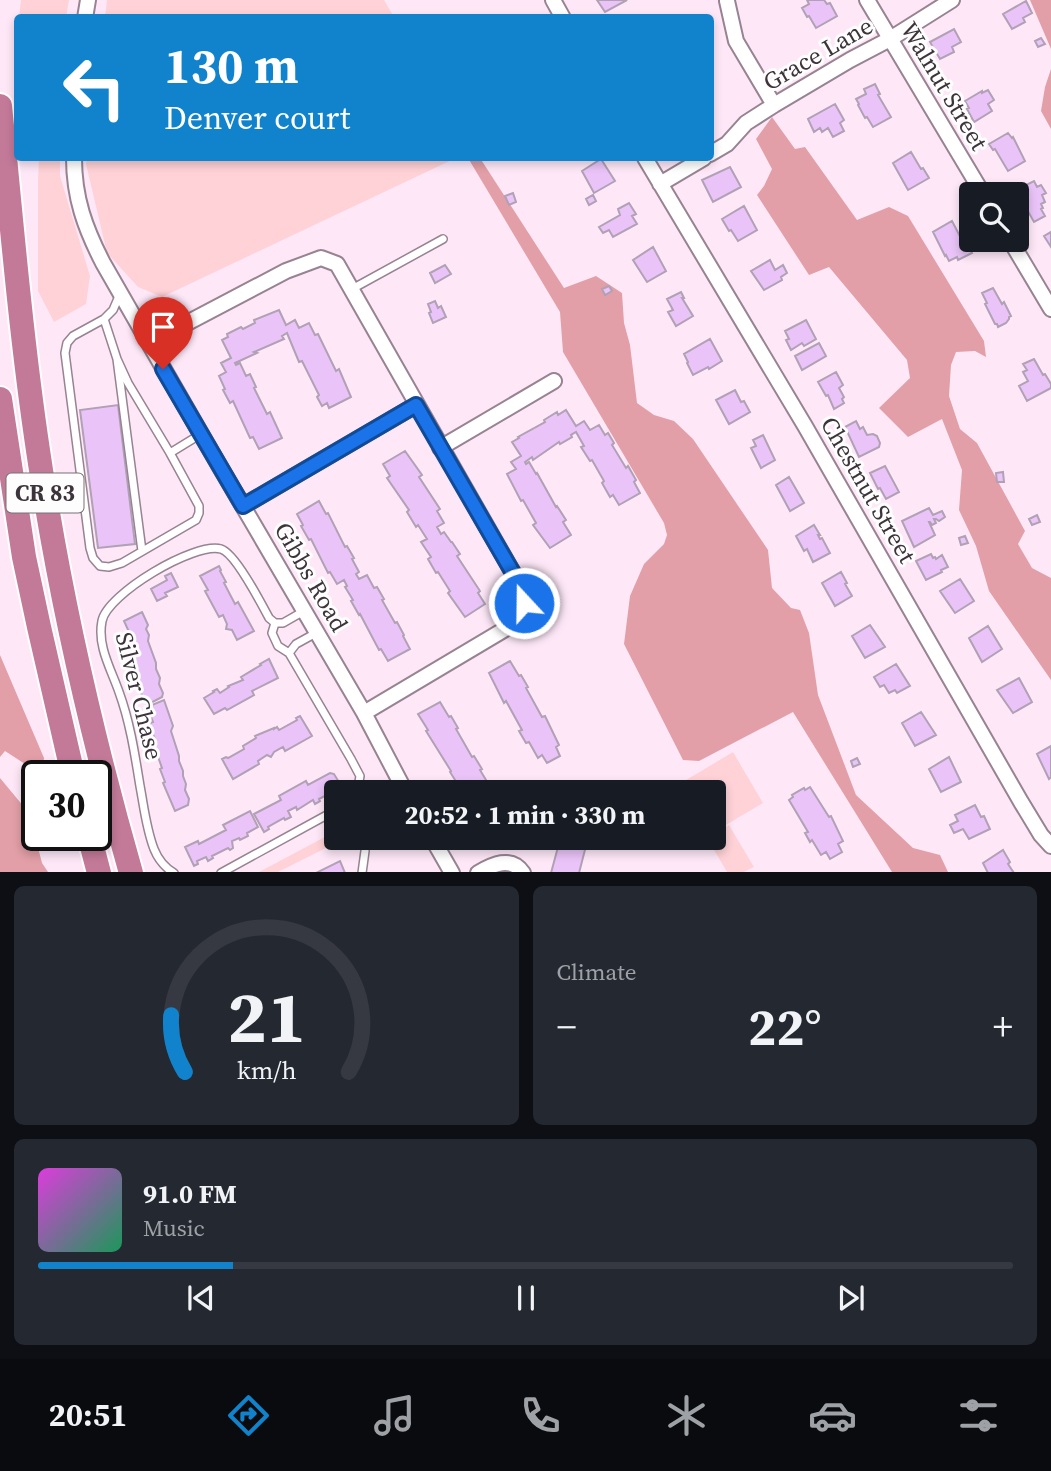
<!DOCTYPE html>
<meta charset="utf-8">
<style>
body{margin:0;font-family:"Source Serif 4",serif;background:#242831;color:#f1f3f6;height:100vh;display:flex;flex-direction:column;font-size:26px;white-space:nowrap}
*{box-sizing:border-box;margin:0}
p{font-size:23px;color:#9ea1a6}
.icon{flex:none;width:38px;height:38px;fill:none;stroke:currentColor;stroke-width:2;stroke-linecap:round;stroke-linejoin:round}
.map{position:relative;height:872px;overflow:hidden}
.sheet{display:flex;flex-direction:column;gap:14px;padding:14px;background:#0d0f14;flex:1}
.sheet>*{flex:none}
.top-card{position:absolute;left:14px;top:14px;width:700px;height:147px;border-radius:7px;box-shadow:0 4px 10px #0003;background:#1083cc;color:#fff;overflow:hidden}
.tools{position:absolute;left:959px;top:182px;display:grid;gap:14px}
.tools a{display:grid;place-items:center;width:70px;height:70px;border-radius:7px;background:#171b24;box-shadow:0 4px 10px #0003;font-size:35px}
.speed{position:absolute;left:21px;top:760px;display:flex;gap:14px;font-size:35px;font-weight:700;text-align:center}
.speed>*{display:grid;place-content:center;width:91px;height:91px;border-radius:50%;background:#171b24;box-shadow:0 4px 10px #0003;line-height:1}
.speed .limit{border:4px solid #111;border-radius:10px;background:#fff;color:#111}
.pin{position:absolute;display:grid;place-items:center;width:60px;height:60px;color:#fff;margin:-72px -30px;border-radius:50% 50% 50% 0;rotate:-45deg;box-shadow:0 0 7px #0007}
.pin .icon{rotate:45deg}
.me{position:absolute;width:77px;margin:-38px;rotate:339deg;stroke-linejoin:round;filter:drop-shadow(0 0 5px #0008)}
.turn{display:flex;align-items:center;gap:24px;height:147px;padding:0 35px;font-size:32px}
.turn .icon{width:91px;height:91px;stroke-width:2.5}
.turn b{display:block;font-size:49px;line-height:60px}
.big{font-size:52px;font-weight:700;line-height:1.1}
.sheet .tile{flex:1;display:flex;flex-direction:column;justify-content:center;gap:10px;min-width:0;padding:0 24px;border-radius:10px;background:#242831}
.sheet .dial{align-items:center;gap:0}
.dial svg{height:182px;overflow:visible;fill:none;stroke:#363941;stroke-width:7;stroke-linecap:round;text-anchor:middle}
.dial text{fill:#f1f3f6;stroke:none}
.song{display:flex;align-items:center;gap:21px}
.cover{width:84px;height:84px;border-radius:10px;background:linear-gradient(135deg,hsl(300 70% 55%),hsl(150 70% 35%))}
.played{height:7px;border-radius:4px;background:linear-gradient(90deg,#1083cc 20%,#363941 20%)}
.keys{display:flex;justify-content:space-around;direction:ltr}
.heat{display:flex;justify-content:space-between;align-items:center;font-size:38px;direction:ltr}
.sheet .tiles{flex:1;display:grid;gap:14px;grid-template-columns:1fr 1fr}
.tile:last-child{grid-column:span 2}
.trip{position:absolute;left:324px;top:780px;width:402px;height:70px;border-radius:7px;background:#171b24;box-shadow:0 4px 10px #0003;font-weight:700;line-height:70px;text-align:center}
.tabs{display:flex;height:112px;justify-content:space-around;align-items:center;background:#090b0e;color:#9ea1a6}
.tabs .icon{width:49px;height:49px}
.tabs .on{color:#1083cc}
.tabs b{font-size:32px;color:#f1f3f6}
.map>svg:first-child{display:block}
</style>
<div class="map">
<svg width="1051" height="873" viewBox="0 0 1051 873">
<rect width="100%" height="100%" fill="#fee8f8"/>
<path fill="#ffd2d7" d="M 21,0 L 69,0 L 66,17 L 19,17 Z
M 107,0 L 384,0 L 394,17 L 105,17 Z
M 39,158 L 60,158 L 60,176 L 90,276 L 86,304 L 54,322 L 38,291 L 38,181 Z
M 87,158 L 456,158 L 162,297 L 138,287 L 107,253 L 86,164 Z
M 733,752 L 763,803 L 714,832 L 714,793 L 679,793 L 676,786 Z
M 729,825 L 754,867 L 744,872 L 727,872 L 707,838 L 714,838 L 714,834 Z
M 336,831 L 336,838 L 332,845 L 278,872 L 259,872 Z"/>
<path fill="#e29fa7" d="M 1030,0 L 1051,0 L 1051,49 Z
M 1051,69 L 1051,129 L 1041,111 L 1045,87 Z
M 772,117 L 795,149 L 805,147 L 857,220 L 889,207 L 908,216 L 984,341 L 986,357 L 975,351 L 956,352 L 951,365 L 949,396 L 960,429 L 977,443 L 1025,531 L 1018,544 L 1032,568 L 1051,578 L 1051,680 L 989,591 L 976,546 L 959,510 L 962,470 L 942,419 L 908,437 L 879,408 L 910,378 L 907,360 L 829,267 L 809,275 L 757,195 L 764,186 L 772,169 L 756,139 Z
M 468,158 L 480,158 L 564,288 L 596,276 L 622,293 L 624,323 L 630,345 L 637,403 L 654,415 L 674,421 L 693,439 L 768,550 L 772,588 L 791,608 L 800,610 L 809,633 L 818,695 L 856,795 L 913,848 L 940,855 L 948,872 L 892,872 L 793,712 L 699,761 L 683,760 L 624,644 L 630,596 L 644,564 L 664,544 L 667,535 L 664,523 L 563,352 L 560,312 Z
M 0,655 L 44,758 L 42,775 L 5,751 L 0,757 Z
M 0,778 L 29,813 L 42,863 L 48,872 L 0,872 Z"/>
<path fill="#eac4f8" stroke="#b0a1b5" stroke-width="2" d="M 597,0 L 627,0 L 605,12 Z
M 807,0 L 824,0 L 827,4 L 830,3 L 837,16 L 816,28 L 809,16 L 807,17 L 802,8 L 809,4 Z
M 1026,1 L 1032,13 L 1023,18 L 1025,22 L 1012,29 L 1003,14 Z
M 954,29 L 961,42 L 952,47 L 954,52 L 940,59 L 930,42 Z
M 1041,38 L 1045,44 L 1038,47 L 1035,41 Z
M 875,84 L 880,94 L 878,95 L 891,117 L 873,127 L 867,117 L 865,118 L 858,105 L 859,104 L 856,99 L 866,94 L 864,89 Z
M 988,90 L 994,100 L 988,104 L 992,111 L 974,122 L 967,109 L 969,108 L 965,101 L 982,91 L 982,93 Z
M 835,104 L 844,120 L 840,123 L 844,131 L 833,137 L 828,128 L 822,132 L 820,128 L 814,132 L 808,119 Z
M 1008,133 L 1012,138 L 1013,137 L 1025,161 L 1008,171 L 995,149 L 993,150 L 989,144 Z
M 911,152 L 921,169 L 923,168 L 929,178 L 908,190 L 893,163 Z
M 601,159 L 615,181 L 594,193 L 582,171 Z
M 730,167 L 741,187 L 713,202 L 702,180 Z
M 1034,181 L 1037,187 L 1041,185 L 1046,193 L 1042,195 L 1045,202 L 1041,204 L 1043,208 L 1041,209 L 1045,216 L 1034,222 L 1016,190 Z
M 513,193 L 516,202 L 509,205 L 505,196 Z
M 593,195 L 596,201 L 589,205 L 586,199 Z
M 629,203 L 636,214 L 632,216 L 637,224 L 613,237 L 609,230 L 603,233 L 599,227 L 620,215 L 618,209 Z
M 744,206 L 757,230 L 738,241 L 731,230 L 729,231 L 722,219 Z
M 952,221 L 964,244 L 967,243 L 972,253 L 958,260 L 957,257 L 949,261 L 946,255 L 945,256 L 933,232 Z
M 1051,232 L 1051,247 L 1044,236 Z
M 653,247 L 666,271 L 647,282 L 633,260 Z
M 770,260 L 775,270 L 783,265 L 787,273 L 781,277 L 782,280 L 764,290 L 751,271 Z
M 445,265 L 451,274 L 435,283 L 430,273 Z
M 609,286 L 612,291 L 605,295 L 602,289 Z
M 993,288 L 1002,304 L 1004,302 L 1011,316 L 1009,317 L 1009,319 L 1006,323 L 998,327 L 997,324 L 995,324 L 985,304 L 987,303 L 982,293 Z
M 681,292 L 684,298 L 682,298 L 693,316 L 676,326 L 668,312 L 673,310 L 667,299 Z
M 435,301 L 438,308 L 441,306 L 446,317 L 433,323 L 429,313 L 431,312 L 428,304 Z
M 279,310 L 286,325 L 295,320 L 299,328 L 309,323 L 315,335 L 318,334 L 336,371 L 339,369 L 351,397 L 329,408 L 327,403 L 322,406 L 317,397 L 319,395 L 302,361 L 299,362 L 287,333 L 282,336 L 284,339 L 254,352 L 257,353 L 235,363 L 236,365 L 240,363 L 246,376 L 250,374 L 256,387 L 254,388 L 267,414 L 270,412 L 282,438 L 259,449 L 253,437 L 250,438 L 233,401 L 230,403 L 223,390 L 225,389 L 219,376 L 226,372 L 221,363 L 231,358 L 222,340 L 228,337 L 227,334 L 241,327 L 243,329 L 255,323 L 254,320 Z
M 806,320 L 816,339 L 804,346 L 802,343 L 791,350 L 786,340 L 789,339 L 785,331 Z
M 710,339 L 722,361 L 709,369 L 708,367 L 693,375 L 687,363 L 688,362 L 684,354 Z
M 819,343 L 826,356 L 802,370 L 795,356 Z
M 1034,359 L 1043,375 L 1045,374 L 1051,384 L 1051,388 L 1027,401 L 1019,386 L 1028,381 L 1023,372 L 1027,370 L 1023,364 Z
M 836,372 L 843,385 L 839,388 L 844,397 L 842,399 L 844,403 L 834,409 L 828,395 L 826,396 L 818,382 Z
M 735,390 L 741,402 L 744,401 L 750,412 L 729,424 L 716,400 Z
M 118,405 L 135,544 L 98,548 L 80,410 Z
M 566,410 L 576,426 L 584,421 L 590,430 L 599,425 L 605,435 L 608,433 L 614,443 L 612,445 L 626,468 L 628,466 L 636,480 L 634,482 L 640,493 L 619,505 L 613,495 L 610,497 L 602,483 L 604,481 L 592,460 L 590,461 L 581,447 L 584,446 L 576,432 L 571,435 L 572,437 L 560,444 L 559,442 L 533,460 L 532,457 L 525,462 L 526,464 L 529,462 L 536,474 L 537,473 L 556,507 L 557,506 L 566,520 L 563,522 L 571,535 L 550,548 L 533,525 L 536,523 L 523,500 L 521,501 L 507,474 L 516,469 L 511,462 L 521,456 L 512,442 L 519,438 L 518,437 L 545,422 L 544,420 L 557,412 L 558,415 Z
M 856,421 L 860,429 L 863,427 L 867,435 L 873,434 L 877,436 L 880,443 L 879,447 L 859,457 L 845,427 Z
M 763,435 L 775,460 L 761,468 L 751,448 L 756,446 L 753,440 Z
M 405,451 L 422,475 L 419,477 L 440,509 L 437,511 L 444,523 L 437,527 L 441,534 L 444,532 L 451,542 L 452,542 L 460,554 L 457,556 L 480,591 L 478,593 L 485,604 L 465,617 L 448,593 L 450,591 L 438,572 L 436,573 L 428,559 L 431,557 L 421,542 L 427,539 L 418,525 L 416,527 L 407,512 L 409,510 L 387,478 L 390,476 L 383,464 Z
M 885,466 L 899,492 L 886,499 L 880,488 L 878,489 L 870,473 Z
M 1003,472 L 1004,482 L 997,482 L 996,473 Z
M 789,477 L 804,503 L 790,511 L 776,485 Z
M 319,501 L 326,514 L 328,513 L 345,547 L 347,546 L 354,558 L 352,559 L 359,572 L 356,574 L 359,579 L 367,575 L 374,588 L 377,587 L 384,599 L 382,600 L 395,623 L 397,622 L 404,635 L 403,636 L 410,649 L 388,661 L 381,649 L 379,650 L 360,614 L 359,615 L 351,601 L 353,600 L 345,587 L 347,586 L 344,580 L 337,584 L 330,572 L 328,573 L 311,539 L 309,540 L 301,526 L 303,525 L 297,514 Z
M 929,508 L 933,515 L 942,511 L 945,517 L 939,521 L 936,519 L 934,519 L 936,523 L 932,525 L 930,522 L 929,522 L 935,535 L 914,547 L 902,521 Z
M 1037,515 L 1040,522 L 1032,525 L 1029,519 Z
M 814,525 L 820,535 L 818,535 L 820,539 L 822,538 L 830,553 L 813,562 L 807,549 L 804,551 L 796,536 Z
M 965,536 L 968,543 L 961,545 L 959,538 Z
M 931,554 L 933,558 L 935,557 L 936,559 L 942,555 L 948,567 L 941,570 L 942,572 L 926,580 L 916,561 Z
M 219,566 L 221,570 L 220,571 L 226,582 L 224,583 L 235,604 L 238,602 L 254,631 L 237,640 L 232,630 L 226,629 L 227,624 L 223,615 L 219,617 L 205,591 L 208,590 L 200,576 Z
M 841,572 L 847,583 L 845,584 L 852,596 L 835,606 L 822,583 Z
M 171,573 L 178,587 L 165,593 L 167,596 L 157,601 L 151,589 L 167,580 L 165,576 Z
M 960,579 L 974,601 L 955,613 L 940,591 Z
M 142,612 L 148,625 L 146,629 L 149,635 L 148,641 L 156,663 L 156,669 L 160,678 L 159,684 L 163,693 L 162,697 L 147,705 L 140,691 L 143,689 L 136,675 L 139,674 L 132,661 L 135,659 L 128,646 L 132,645 L 126,634 L 129,632 L 124,621 Z
M 870,625 L 885,647 L 865,658 L 852,636 Z
M 988,626 L 1002,649 L 982,662 L 969,638 Z
M 269,659 L 278,678 L 252,691 L 254,695 L 227,710 L 225,708 L 214,714 L 204,698 L 214,692 L 213,691 L 217,689 L 220,693 L 229,687 L 228,686 L 243,680 L 241,677 L 261,665 L 260,664 Z
M 510,661 L 519,676 L 521,675 L 528,687 L 526,688 L 542,717 L 545,716 L 559,745 L 556,747 L 560,756 L 547,763 L 542,755 L 538,758 L 529,742 L 526,743 L 519,731 L 522,730 L 506,701 L 504,703 L 489,673 Z
M 896,664 L 910,686 L 897,693 L 895,690 L 889,693 L 884,685 L 880,687 L 874,677 Z
M 1019,678 L 1032,702 L 1013,713 L 997,690 Z
M 164,700 L 173,726 L 171,731 L 179,756 L 179,761 L 183,771 L 183,776 L 186,784 L 185,790 L 189,799 L 188,805 L 175,811 L 163,783 L 165,782 L 160,769 L 162,768 L 152,740 L 155,739 L 148,724 L 153,722 L 147,707 Z
M 440,702 L 449,717 L 451,716 L 458,728 L 456,729 L 472,757 L 474,756 L 482,769 L 480,770 L 489,785 L 483,789 L 485,793 L 464,793 L 458,783 L 457,783 L 450,772 L 451,771 L 426,731 L 428,730 L 418,714 Z
M 921,712 L 936,735 L 915,746 L 902,723 Z
M 300,716 L 312,736 L 285,751 L 283,747 L 274,752 L 271,757 L 267,755 L 258,761 L 259,764 L 233,779 L 222,759 L 226,757 L 228,758 L 244,749 L 243,746 L 256,738 L 255,736 L 274,728 L 274,729 L 277,727 L 279,730 L 297,720 L 296,718 Z
M 1051,746 L 1051,777 L 1049,779 L 1037,754 Z
M 949,757 L 961,782 L 941,792 L 929,769 Z
M 857,758 L 860,764 L 853,767 L 851,761 Z
M 330,773 L 334,774 L 342,787 L 319,799 L 320,801 L 315,804 L 313,800 L 297,810 L 296,807 L 288,811 L 291,817 L 285,820 L 284,818 L 268,827 L 269,829 L 264,832 L 254,814 L 281,800 L 279,796 L 306,781 L 308,785 Z
M 586,782 L 609,788 L 608,793 L 583,793 Z
M 671,786 L 674,793 L 659,793 L 658,792 Z
M 810,787 L 829,817 L 831,816 L 843,841 L 838,844 L 842,852 L 830,859 L 826,852 L 821,855 L 812,840 L 810,842 L 805,833 L 808,832 L 789,800 L 793,797 L 792,795 L 804,788 L 805,790 Z
M 975,805 L 981,817 L 984,816 L 990,829 L 969,839 L 963,829 L 954,833 L 950,825 L 958,821 L 955,815 Z
M 250,811 L 258,827 L 247,833 L 248,836 L 240,840 L 239,838 L 232,841 L 233,848 L 230,850 L 228,848 L 212,856 L 213,858 L 208,861 L 206,857 L 197,861 L 198,864 L 194,866 L 185,847 L 198,841 L 199,844 L 226,830 L 223,825 Z
M 557,838 L 588,838 L 579,873 L 551,873 L 558,847 L 555,846 Z
M 1003,850 L 1010,862 L 1008,864 L 1014,873 L 988,873 L 983,863 Z
M 340,861 L 345,873 L 316,873 Z"/>
<g fill="none" stroke-linecap="round" stroke-linejoin="round">
<defs>
<path id="lane" d="M 352,289 L 443,239
M 120,294 L 113,310 L 104,319 L 73,336 L 67,343 L 65,353 L 90,548 L 93,558 L 100,566 L 109,567 L 122,563 L 196,520 L 199,513 L 199,506 L 170,453 L 201,434
M 104,319 L 117,359 L 128,383 L 170,453
M 117,359 L 142,551
M 275,623 L 272,633 L 278,646 L 289,653
M 316,633 L 296,644 L 289,653 L 351,759 L 360,776 L 357,793
M 174,873 C 164,867 158,859 154,849 C 146,828 144,807 140,786 C 135,755 130,722 119,692 C 111,669 97,646 102,621 C 107,594 194,542 221,549 C 235,553 261,603 269,618 L 275,623 L 283,623 L 304,611
M 221,873 L 336,810
M 362,873 L 365,851"/>
<path id="street" d="M 553,0 L 563,18
M 867,0 L 983,194
M 727,1 L 736,41 L 774,105
M 85,18 L 88,0
M 710,154 L 727,144 L 746,123 L 774,105 L 850,60 L 890,39 L 952,0
M 74,158 C 74,198 85,228 103,263 L 220,467 L 364,713 L 406,793
M 645,158 L 805,426 L 1021,802 L 1041,835 L 1051,846
M 660,184 L 704,158
M 1010,240 L 1051,309
M 149,343 L 286,271 L 321,258 L 337,264 L 520,585 C 526,601 523,613 512,625 L 364,713
M 440,448 L 554,381
M 243,506 L 416,405
M 432,838 L 452,873
M 478,873 C 492,865 511,855 523,873"/>
<path id="highway" d="M 0,106 C 12,227 22,349 41,470 C 62,606 93,740 131,873
M 0,399 L 24,557 L 39,627 L 73,775
M 89,835 L 99,873"/>
</defs>
<use href="#lane" stroke="#978392" stroke-width="10"/>
<use href="#street" stroke="#978392" stroke-width="18"/>
<use href="#highway" stroke="#fff" stroke-width="28"/>
<use href="#lane" stroke="#fff" stroke-width="7"/>
<use href="#street" stroke="#fff" stroke-width="14"/>
<use href="#highway" stroke="#c37a99" stroke-width="24"/>
</g>
<g fill="none" stroke-linecap="round" stroke-linejoin="round">
<defs>
<path id="route" d="M 163,369 L 243,506 L 416,405 L 520,585 L 524,603"/>
</defs>
<use href="#route" stroke="#114b97" stroke-width="18"/>
<use href="#route" stroke="#1a73e8" stroke-width="12"/>
</g>
<g text-anchor="middle" stroke-width="6" stroke-linejoin="round" paint-order="stroke">
<rect fill="#fdfdfd" stroke="#767074" stroke-width="2" x="6.5" y="473.5" width="77" height="39" rx="5"/>
<g font-size="23" font-weight="bold" fill="#3c343a">
<text x="45" y="501">CR 83</text>
</g>
<g font-size="24" fill="#3c343a" stroke="#fdfdfd">
<text transform="translate(818 54) rotate(-30)" y="8">Grace Lane</text>
<text transform="translate(944 86) rotate(59)" y="8">Walnut Street</text>
<text transform="translate(868 490) rotate(60)" y="8">Chestnut Street</text>
<text transform="translate(311 577) rotate(60)" y="8">Gibbs Road</text>
<text transform="translate(139 696) rotate(76)" y="8">Silver Chase</text>
</g>
</g>
</svg>
<div class="tools">
<a><svg class="icon" aria-label="search" viewBox="0 0 24 24"><circle cx="10" cy="10" r="6"/><path d="M15 15l6 6"/></svg></a>
</div>
<div class="speed"><div class="limit">30</div></div>
<div class="pin" style="left:163px;top:369px;background:#d93025"><svg class="icon" aria-label="arrive" viewBox="0 0 24 24"><path d="M6 21V4h12l-3 4 3 4H6"/></svg></div>
<svg class="me" style="left:524px;top:603px" viewBox="-20 -20 40 40"><circle r="17" fill="#1a73e8" stroke="#fff" stroke-width="3"/><path d="M0-11L8 9 0 5-8 9z" fill="#fff"/></svg>
<div class="trip">20:52 · 1 min · 330 m</div>
<div class="top-card">
<div class="turn"><svg class="icon" aria-label="left" viewBox="0 0 24 24"><path d="M17 20v-9H6M10 6l-5 5 5 5"/></svg><div><b>130 m</b>Denver court</div></div>
</div>
</div>
<section class="sheet">
<div class="tiles">
<div class="tile dial"><svg viewBox="0 0 100 80">
<path d="M14 69A42 42 0 1 1 86 69"/>
<path d="M14 69A42 42 0 0 1 8 44" stroke="#1083cc"/>
<text x="50" y="56" font-size="32" font-weight="700">21</text>
<text x="50" y="72" font-size="11">km/h</text>
</svg></div>
<div class="tile"><p>Climate</p>
<div class="heat"><a>−</a><b class="big">22°</b><a>+</a></div>
</div>
<div class="tile">
<div class="song"><i class="cover"></i><div><b>91.0 FM</b><p>Music</p></div></div>
<div class="played"></div>
<div class="keys"><svg class="icon" aria-label="previous" viewBox="0 0 24 24"><path d="M18 5L8 12l10 7zM5 5v14"/></svg><svg class="icon" aria-label="pause" viewBox="0 0 24 24"><path d="M8 5v14M16 5v14"/></svg><svg class="icon" aria-label="next" viewBox="0 0 24 24"><path d="M6 5l10 7-10 7zM19 5v14"/></svg></div>
</div>
</div>
</section>
<nav class="tabs">
<b>20:51</b>
<svg class="icon on" aria-label="directions" viewBox="0 0 24 24"><path d="M12 3l9 9-9 9-9-9zM9 14v-3h6M13 9l2 2-2 2"/></svg>
<svg class="icon" aria-label="music" viewBox="0 0 24 24"><path d="M9 18V5l10-2v13"/><circle cx="6" cy="18" r="3"/><circle cx="16" cy="16" r="3"/></svg>
<svg class="icon" aria-label="phone" viewBox="0 0 24 24"><path d="M5 4h4l2 5-3 2q2 4 5 5l2-3 5 2v4C11 20 4 13 5 4z"/></svg>
<svg class="icon" aria-label="climate" viewBox="0 0 24 24"><path d="M12 3v18M4 7l16 10M4 17L20 7"/></svg>
<svg class="icon" aria-label="car" viewBox="0 0 24 24"><path d="M5 17H2v-5l4-1 3-4h7l3 4 3 1v5h-3M9 17h6M6 11h13"/><circle cx="7" cy="17" r="2"/><circle cx="17" cy="17" r="2"/></svg>
<svg class="icon" aria-label="filters" viewBox="0 0 24 24"><path d="M4 7h16M4 17h16"/><circle cx="9" cy="7" r="2"/><circle cx="15" cy="17" r="2"/></svg>
</nav>
